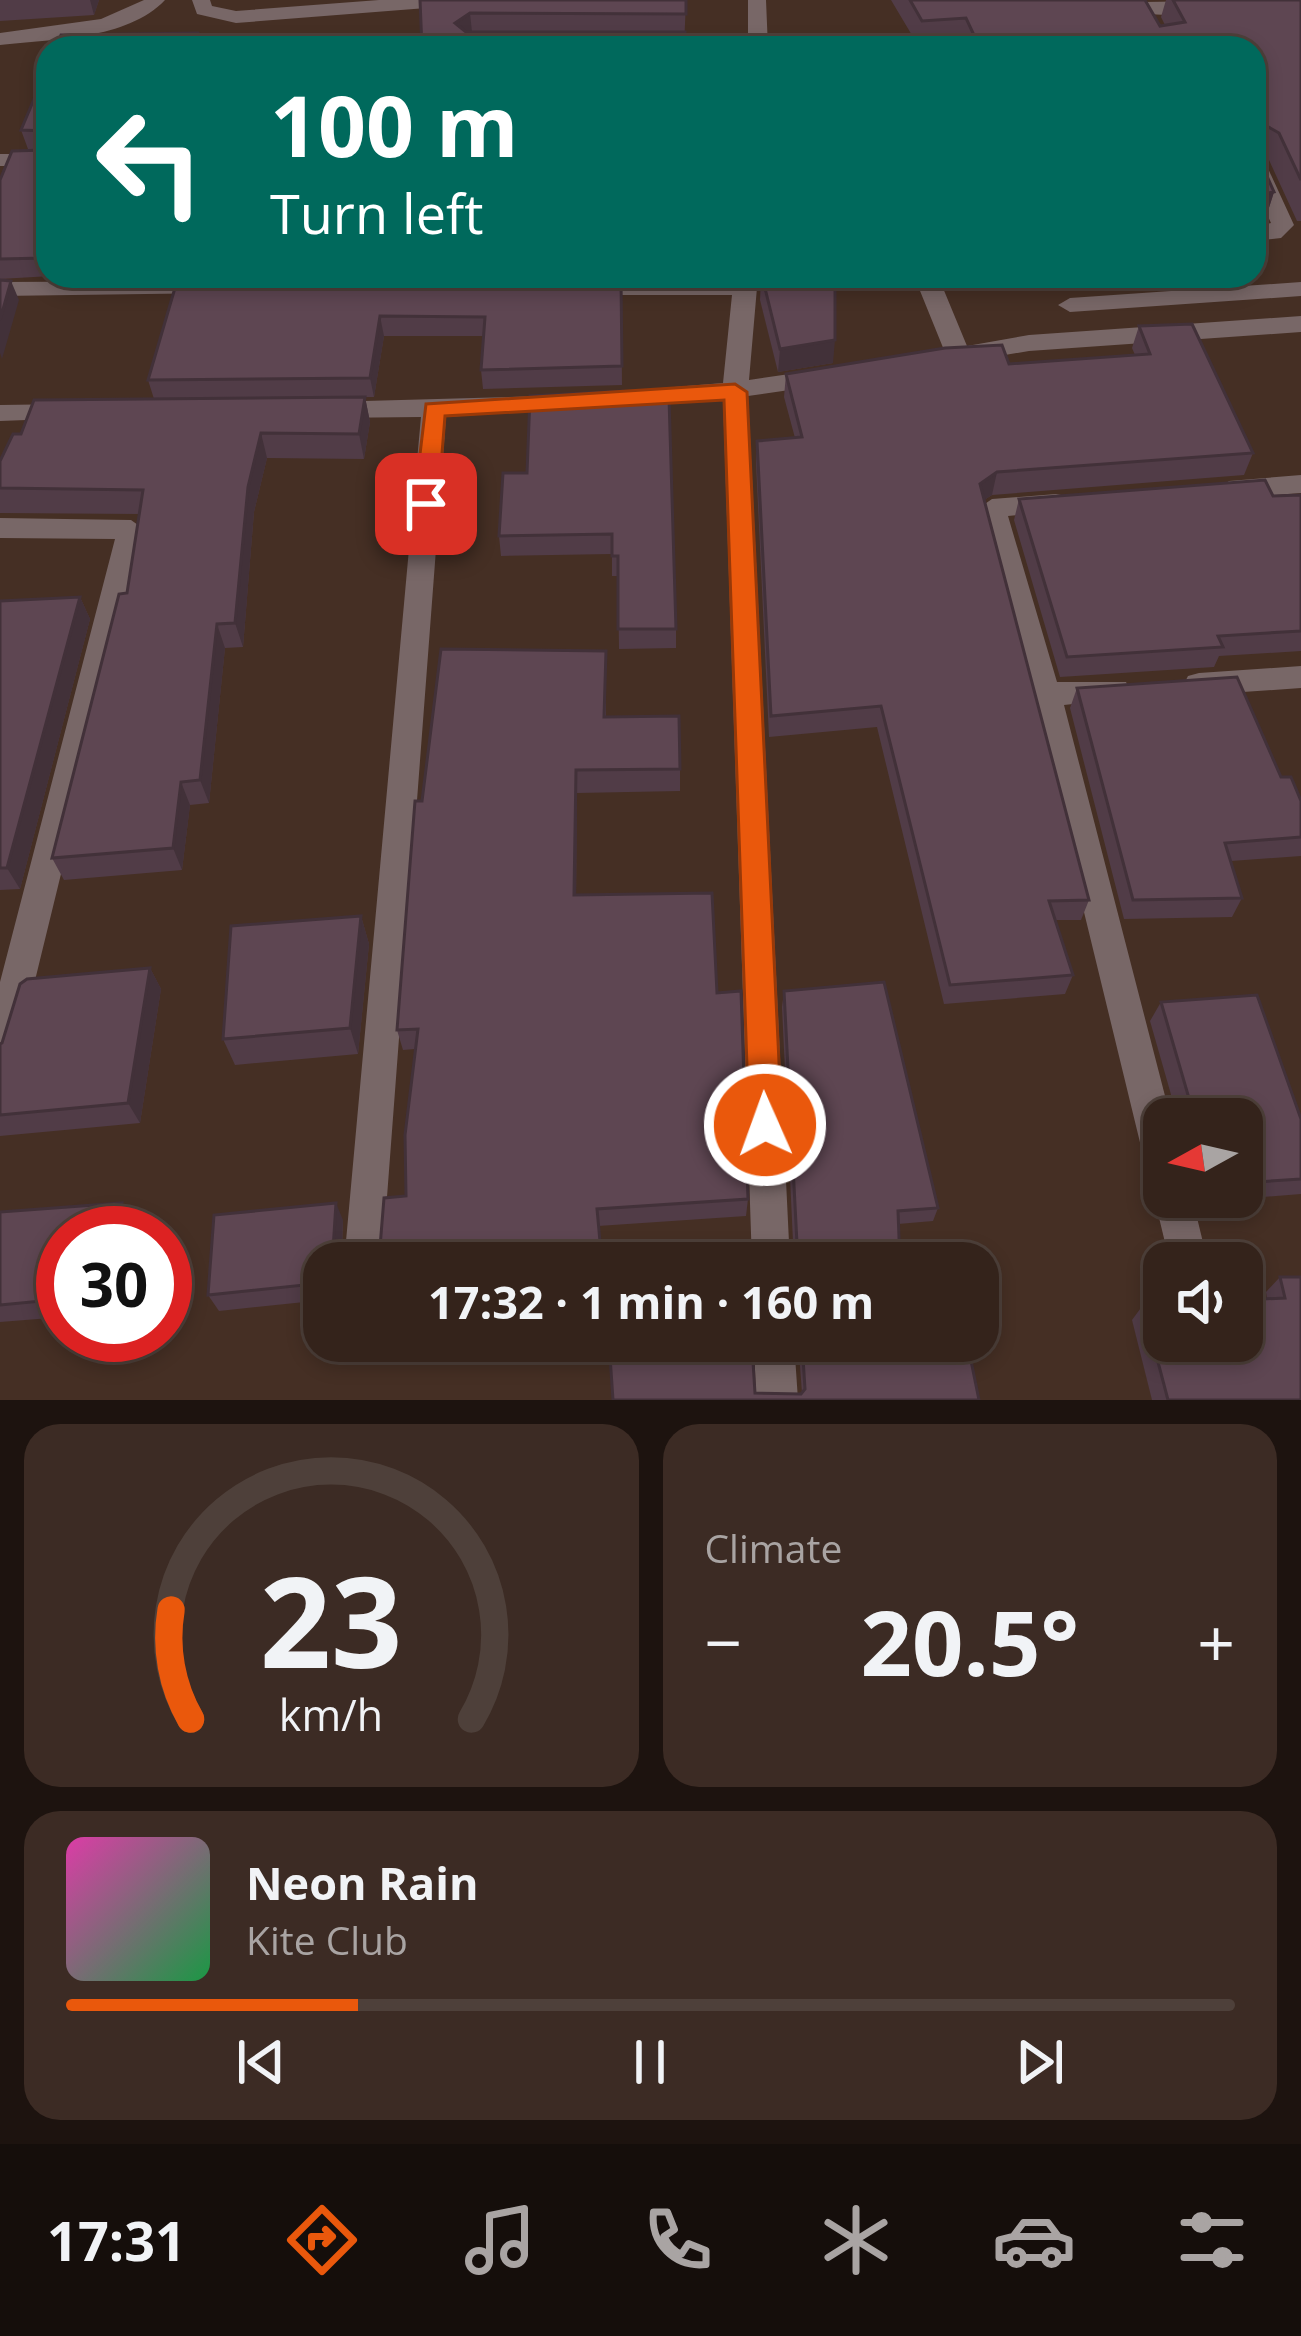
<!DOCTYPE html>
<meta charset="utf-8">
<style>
body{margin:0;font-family:"Open Sans",sans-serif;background:#3c2b24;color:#f1f3f6;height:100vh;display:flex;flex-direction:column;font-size:45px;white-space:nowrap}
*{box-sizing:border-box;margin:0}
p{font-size:39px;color:#a9a4a3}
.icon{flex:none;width:66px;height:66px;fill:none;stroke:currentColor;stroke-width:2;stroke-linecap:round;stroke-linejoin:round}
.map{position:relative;height:1400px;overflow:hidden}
.side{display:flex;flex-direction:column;gap:24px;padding:24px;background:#1d130f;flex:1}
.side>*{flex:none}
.banner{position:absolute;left:36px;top:36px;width:1230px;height:252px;border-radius:36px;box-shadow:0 6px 18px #0003,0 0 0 3px #4e403a;background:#00695c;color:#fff;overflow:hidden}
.needle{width:78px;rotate:262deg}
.fabs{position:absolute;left:1143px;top:1098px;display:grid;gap:24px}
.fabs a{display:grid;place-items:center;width:120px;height:120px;border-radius:24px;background:#34231b;box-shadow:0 6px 18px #0003,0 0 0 3px #4e403a;font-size:60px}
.speed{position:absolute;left:36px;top:1206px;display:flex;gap:24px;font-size:60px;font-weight:700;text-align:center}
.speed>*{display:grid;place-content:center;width:156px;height:156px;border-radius:50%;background:#34231b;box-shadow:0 6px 18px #0003,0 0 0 3px #4e403a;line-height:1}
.speed .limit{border:18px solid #d22;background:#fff;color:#111}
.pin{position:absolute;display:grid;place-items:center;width:102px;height:102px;color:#fff;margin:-51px;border-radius:24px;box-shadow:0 6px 18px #0006}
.me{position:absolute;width:132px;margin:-66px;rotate:358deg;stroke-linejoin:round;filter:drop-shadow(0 0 9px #0008)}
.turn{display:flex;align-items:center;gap:42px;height:252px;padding:0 36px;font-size:54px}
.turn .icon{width:156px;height:156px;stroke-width:2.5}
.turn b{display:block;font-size:84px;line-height:102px}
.big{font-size:90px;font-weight:700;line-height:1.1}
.side .card{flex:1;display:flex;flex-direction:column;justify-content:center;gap:18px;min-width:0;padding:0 42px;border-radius:36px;background:#3c2b24}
.side .dial{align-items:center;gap:0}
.dial svg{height:312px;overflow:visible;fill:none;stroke:#4e403a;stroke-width:7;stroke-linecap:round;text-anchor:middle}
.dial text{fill:#f1f3f6;stroke:none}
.song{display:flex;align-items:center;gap:36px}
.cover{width:144px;height:144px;border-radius:18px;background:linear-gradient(135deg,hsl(320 70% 55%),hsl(140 70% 35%))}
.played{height:12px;border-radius:6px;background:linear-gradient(90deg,#ea580c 25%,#4e403a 25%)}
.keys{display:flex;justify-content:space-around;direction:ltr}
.heat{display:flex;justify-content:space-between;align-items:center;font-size:66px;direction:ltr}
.side .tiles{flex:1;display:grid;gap:24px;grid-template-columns:1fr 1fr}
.card:last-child{grid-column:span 2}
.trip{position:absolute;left:303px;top:1242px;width:696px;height:120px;border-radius:36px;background:#34231b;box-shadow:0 6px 18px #0003,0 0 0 3px #4e403a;font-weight:700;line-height:120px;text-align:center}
.tabs{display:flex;height:192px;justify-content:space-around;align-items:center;background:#150e0b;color:#a9a4a3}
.tabs .icon{width:84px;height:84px}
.tabs .current{color:#ea580c}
.tabs b{font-size:54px;color:#f1f3f6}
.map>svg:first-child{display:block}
</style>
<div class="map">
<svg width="1301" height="1400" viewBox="0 0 1301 1400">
<rect width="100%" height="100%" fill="#452f24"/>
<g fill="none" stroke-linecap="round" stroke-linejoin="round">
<path fill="#786767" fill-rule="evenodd" d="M 144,0 L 165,0 C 127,40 52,39 0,45 L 0,33 L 101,19 Z
M 192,0 L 210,0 L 212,6 L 236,11 L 379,0 L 461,0 L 452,6 L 236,23 L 197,14 Z
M 748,0 L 766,0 L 768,48 L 637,48 L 634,44 L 644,38 L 748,39 Z
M 1212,1 L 1215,5 C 1198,16 1149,19 1132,8 L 1142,2 Z
M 0,154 L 48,154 L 48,166 L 0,166 Z
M 1254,156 L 1265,162 L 1294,225 L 1281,238 L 1254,241 L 1254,227 L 1271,223 L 1254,186 Z
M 734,276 L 758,276 L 749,380 L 824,369 L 836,377 L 824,385 L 748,396 L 790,1263 L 752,1263 L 723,399 L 446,417 L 382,1263 L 344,1263 L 421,417 L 328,418 L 315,410 L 328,402 L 577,395 L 723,383 L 732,295 L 583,295 L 571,288 L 583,281 L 734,281 Z
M 914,276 L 938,276 L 967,346 L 1029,335 L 1301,316 L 1301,332 L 1029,351 L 958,363 L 946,355 Z
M 211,281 L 219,283 L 219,293 L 0,296 L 0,282 Z
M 1301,282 L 1301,296 L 1070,312 L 1058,305 L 1070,298 Z
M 70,404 L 79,406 L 83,412 L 79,418 L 0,421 L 0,405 Z
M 1301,475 L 1301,493 L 1229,499 L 1216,490 L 1229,481 Z
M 1056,494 L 1066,496 L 1069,503 L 1066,510 L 1008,516 L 1057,682 L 1126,682 L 1130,690 L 1126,698 L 1064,705 L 1171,1119 L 1164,1119 L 1164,1181 L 1151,1176 L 1145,1163 L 1031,694 L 979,508 L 992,499 Z
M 0,518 L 131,520 L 145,530 L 18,1050 L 13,1062 L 0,1066 L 0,982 L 115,539 L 0,538 Z
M 1301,666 L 1301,688 L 1199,695 L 1188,692 L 1184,684 L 1188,676 L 1199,673 Z
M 1164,1182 L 1164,1197 L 1192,1197 L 1208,1263 L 1170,1263 L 1154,1197 Z
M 754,1341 L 794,1341 L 798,1400 L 756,1400 Z"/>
</g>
<path fill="#513c47" d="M 0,0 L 99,0 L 94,15 L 0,21 Z
M 420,0 L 686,0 L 684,48 L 422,48 Z
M 891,0 L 1145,0 L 1160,26 L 1165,25 L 1161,17 L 1166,0 L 1301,0 L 1301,221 L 1297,221 L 1269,160 L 1259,154 L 1259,158 L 1274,192 L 1265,220 L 1254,223 L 1254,48 L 964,48 L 962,44 L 919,47 Z
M 48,66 L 48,276 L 51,276 L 0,279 L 0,180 L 38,150 L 28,149 L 21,130 Z
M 761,276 L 833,363 L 778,372 L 760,300 Z
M 621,280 L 622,385 L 483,389 L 481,370 L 484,336 L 384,336 L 374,397 L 154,399 L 148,380 L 177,281 Z
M 1139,326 L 1253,453 L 1244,475 L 992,495 L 984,500 L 1089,900 L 1081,920 L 1056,920 L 1073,975 L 1065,994 L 944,1004 L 877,727 L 769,737 L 756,463 L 757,441 L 795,438 L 784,397 L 786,374 L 1009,364 L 1135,355 L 1132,348 Z
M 365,397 L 370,422 L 364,459 L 267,458 L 254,512 L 243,647 L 225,648 L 209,803 L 190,805 L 182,870 L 64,880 L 52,858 L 127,593 L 139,514 L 0,513 L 0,461 Z
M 622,398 L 676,629 L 676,648 L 619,649 L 618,576 L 612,576 L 612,554 L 501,556 L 499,536 L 527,473 Z
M 1301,495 L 1301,651 L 1219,656 L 1214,667 L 1060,677 L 1014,520 L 1019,499 Z
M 80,597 L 90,619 L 20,889 L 0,890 L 0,601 Z
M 606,651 L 606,717 L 680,769 L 680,791 L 577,793 L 576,895 L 717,993 L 748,1199 L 746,1216 L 598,1226 L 324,1263 L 324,1300 L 219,1311 L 208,1295 L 343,1220 L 342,1250 L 376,1251 L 380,1247 L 406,1196 L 415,1049 L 403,1050 L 397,1030 L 422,801 Z
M 1077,688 L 1281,777 L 1301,801 L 1301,856 L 1231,861 L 1242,898 L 1232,917 L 1124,919 L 1070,708 Z
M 361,916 L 369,944 L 358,1054 L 235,1065 L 223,1039 Z
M 150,968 L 161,989 L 140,1123 L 0,1136 L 0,1044 Z
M 784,991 L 938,1208 L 933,1221 L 898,1224 L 900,1263 L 794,1263 L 782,1007 Z
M 1161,1002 L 1301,1119 L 1301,1194 L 1202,1202 L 1200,1197 L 1242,1197 L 1242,1119 L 1178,1119 L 1150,1021 Z
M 0,1212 L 134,1221 L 63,1233 L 63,1317 L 0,1322 Z
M 1280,1277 L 1301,1277 L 1301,1400 L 1152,1400 L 1132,1320 L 1143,1305 L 1267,1299 L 1266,1292 Z
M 802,1342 L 979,1400 L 755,1393 L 802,1393 L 799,1353 Z"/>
<path fill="#423139" d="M 90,0 L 99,0 L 94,15 Z
M 470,13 L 472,32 L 458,43 L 455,23 Z
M 1274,192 L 1265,220 L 1254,223 L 1262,196 Z
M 11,281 L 19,300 L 2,359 L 0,353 L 0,320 Z
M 380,316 L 384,336 L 374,397 L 370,378 Z
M 835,340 L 833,363 L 778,372 L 780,349 Z
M 365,397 L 370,422 L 364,459 L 359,434 Z
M 261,433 L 267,458 L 254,512 L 243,647 L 235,623 L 248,487 Z
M 997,472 L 992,495 L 975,506 L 980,484 Z
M 80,597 L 90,619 L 20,889 L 7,868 Z
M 217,624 L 225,648 L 209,803 L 200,780 Z
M 576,770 L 577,793 L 576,917 L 574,895 Z
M 181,782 L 190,805 L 182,870 L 173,848 Z
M 361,916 L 369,944 L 358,1054 L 350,1028 Z
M 150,968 L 161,989 L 140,1123 L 128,1103 Z
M 122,1203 L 134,1221 L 133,1233 L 118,1233 Z
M 336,1203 L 343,1220 L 341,1263 L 333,1250 Z"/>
<path fill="#5e4652" stroke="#423139" stroke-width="3" d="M 420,0 L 686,0 L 686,14 L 470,13 L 455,23 L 466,32 L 685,32 L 684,48 L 422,48 Z
M 910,0 L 1145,0 L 1160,26 L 1185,22 L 1173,0 L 1301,0 L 1301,180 L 1279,133 L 1265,125 L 1259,129 L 1259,158 L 1274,192 L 1254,196 L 1254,48 L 980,48 L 966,18 L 922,21 Z
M 198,33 L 215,48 L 56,48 L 61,35 Z
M 48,66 L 48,247 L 44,258 L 0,259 L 0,180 L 12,151 L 45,150 L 45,131 L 21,130 Z
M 762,276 L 835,276 L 835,340 L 780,349 Z
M 0,280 L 11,281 L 0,320 Z
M 621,280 L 622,366 L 481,370 L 485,317 L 380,316 L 370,378 L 148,380 L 177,281 Z
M 1192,324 L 1253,453 L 997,472 L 980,484 L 1089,900 L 1049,901 L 1073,975 L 950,985 L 881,706 L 771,716 L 757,441 L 802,437 L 786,374 L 945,348 L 1002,345 L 1009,364 L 1150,354 L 1139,326 Z
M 622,391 L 622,398 L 669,398 L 676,629 L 618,629 L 618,556 L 612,556 L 612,534 L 499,536 L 503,473 L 527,473 L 530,396 Z
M 365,397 L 359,434 L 261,433 L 248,487 L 235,623 L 217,624 L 200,780 L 181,782 L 173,848 L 52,858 L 119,594 L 127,593 L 143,490 L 0,488 L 0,461 L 13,434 L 21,434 L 34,400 Z
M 1265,480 L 1273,496 L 1301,495 L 1301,631 L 1218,636 L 1223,647 L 1067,657 L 1019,499 Z
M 80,597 L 7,868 L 0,868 L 0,601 Z
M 441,649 L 606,651 L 604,717 L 679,716 L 680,769 L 576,770 L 574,895 L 712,893 L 717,993 L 741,991 L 748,1199 L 597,1209 L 602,1263 L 324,1263 L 324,1283 L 208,1295 L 214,1215 L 336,1203 L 333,1250 L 376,1251 L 380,1247 L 384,1198 L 406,1196 L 405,1135 L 418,1029 L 397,1030 L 415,801 L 422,801 Z
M 1237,677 L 1281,777 L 1291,777 L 1301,801 L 1301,837 L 1225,843 L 1242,898 L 1133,900 L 1077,688 Z
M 361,916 L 350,1028 L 223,1039 L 231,926 Z
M 150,968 L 128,1103 L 0,1115 L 0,1044 L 2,1043 L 20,984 L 27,979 Z
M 884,982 L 938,1208 L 898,1211 L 900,1263 L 798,1263 L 784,991 Z
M 1257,995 L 1301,1119 L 1301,1179 L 1242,1183 L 1242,1119 L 1195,1119 L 1161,1002 Z
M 122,1203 L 118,1233 L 63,1233 L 63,1299 L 0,1305 L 0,1212 Z
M 1280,1277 L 1301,1277 L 1301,1400 L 1168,1400 L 1143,1305 L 1164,1304 L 1164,1341 L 1242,1341 L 1242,1300 L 1285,1298 Z
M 967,1341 L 979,1400 L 613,1400 L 610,1356 L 752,1346 L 755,1393 L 801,1394 L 805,1389 L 802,1342 Z"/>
<path fill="#ea580c" stroke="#983908" stroke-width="3" d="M 735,384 L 747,392 L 782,1125 L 777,1137 L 765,1141 L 753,1137 L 749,1125 L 724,400 L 445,416 L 438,504 L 426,513 L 414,504 L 426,404 Z"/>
</svg>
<div class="fabs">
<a><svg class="needle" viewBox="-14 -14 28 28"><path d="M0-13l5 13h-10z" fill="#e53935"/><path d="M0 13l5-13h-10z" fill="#a9a4a3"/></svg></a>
<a><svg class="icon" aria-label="sound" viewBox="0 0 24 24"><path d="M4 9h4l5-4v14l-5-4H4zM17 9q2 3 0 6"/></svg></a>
</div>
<div class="speed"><div class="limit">30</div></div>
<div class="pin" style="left:426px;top:504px;background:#d93025"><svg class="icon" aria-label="arrive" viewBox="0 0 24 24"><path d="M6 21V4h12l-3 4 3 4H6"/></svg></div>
<svg class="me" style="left:765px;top:1125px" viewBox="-20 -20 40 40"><circle r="17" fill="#ea580c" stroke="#fff" stroke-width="3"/><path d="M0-11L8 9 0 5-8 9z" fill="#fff"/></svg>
<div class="trip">17:32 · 1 min · 160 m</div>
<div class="banner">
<div class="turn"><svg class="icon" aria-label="left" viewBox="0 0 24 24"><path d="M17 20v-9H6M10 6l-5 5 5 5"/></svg><div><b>100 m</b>Turn left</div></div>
</div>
</div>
<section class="side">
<div class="tiles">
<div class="card dial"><svg viewBox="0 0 100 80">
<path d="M14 69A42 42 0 1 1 86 69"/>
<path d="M14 69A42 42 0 0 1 9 41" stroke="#ea580c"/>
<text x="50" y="56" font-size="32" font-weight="700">23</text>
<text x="50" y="72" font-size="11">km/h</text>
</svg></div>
<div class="card"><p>Climate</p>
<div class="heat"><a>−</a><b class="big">20.5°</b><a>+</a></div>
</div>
<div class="card">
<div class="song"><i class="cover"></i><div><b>Neon Rain</b><p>Kite Club</p></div></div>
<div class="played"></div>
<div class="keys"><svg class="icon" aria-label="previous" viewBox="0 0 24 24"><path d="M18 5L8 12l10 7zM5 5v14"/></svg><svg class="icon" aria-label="pause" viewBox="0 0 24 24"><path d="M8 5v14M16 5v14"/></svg><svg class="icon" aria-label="next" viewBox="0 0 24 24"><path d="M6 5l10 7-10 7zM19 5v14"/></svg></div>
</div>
</div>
</section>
<nav class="tabs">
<b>17:31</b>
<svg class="icon current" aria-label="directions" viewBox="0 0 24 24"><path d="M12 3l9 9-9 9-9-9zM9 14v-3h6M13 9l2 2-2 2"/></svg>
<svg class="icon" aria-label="music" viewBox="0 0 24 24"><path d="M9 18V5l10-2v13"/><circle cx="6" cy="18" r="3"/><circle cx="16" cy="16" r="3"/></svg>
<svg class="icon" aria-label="phone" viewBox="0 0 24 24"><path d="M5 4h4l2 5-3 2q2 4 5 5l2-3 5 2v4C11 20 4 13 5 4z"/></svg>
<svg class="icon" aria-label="climate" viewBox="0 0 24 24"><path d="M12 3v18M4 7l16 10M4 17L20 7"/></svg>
<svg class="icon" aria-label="car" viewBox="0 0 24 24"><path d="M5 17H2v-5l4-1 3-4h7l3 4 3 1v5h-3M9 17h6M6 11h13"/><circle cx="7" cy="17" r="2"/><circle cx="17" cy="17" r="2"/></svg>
<svg class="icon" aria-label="filters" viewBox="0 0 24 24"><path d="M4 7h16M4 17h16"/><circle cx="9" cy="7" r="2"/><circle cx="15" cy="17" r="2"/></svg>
</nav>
